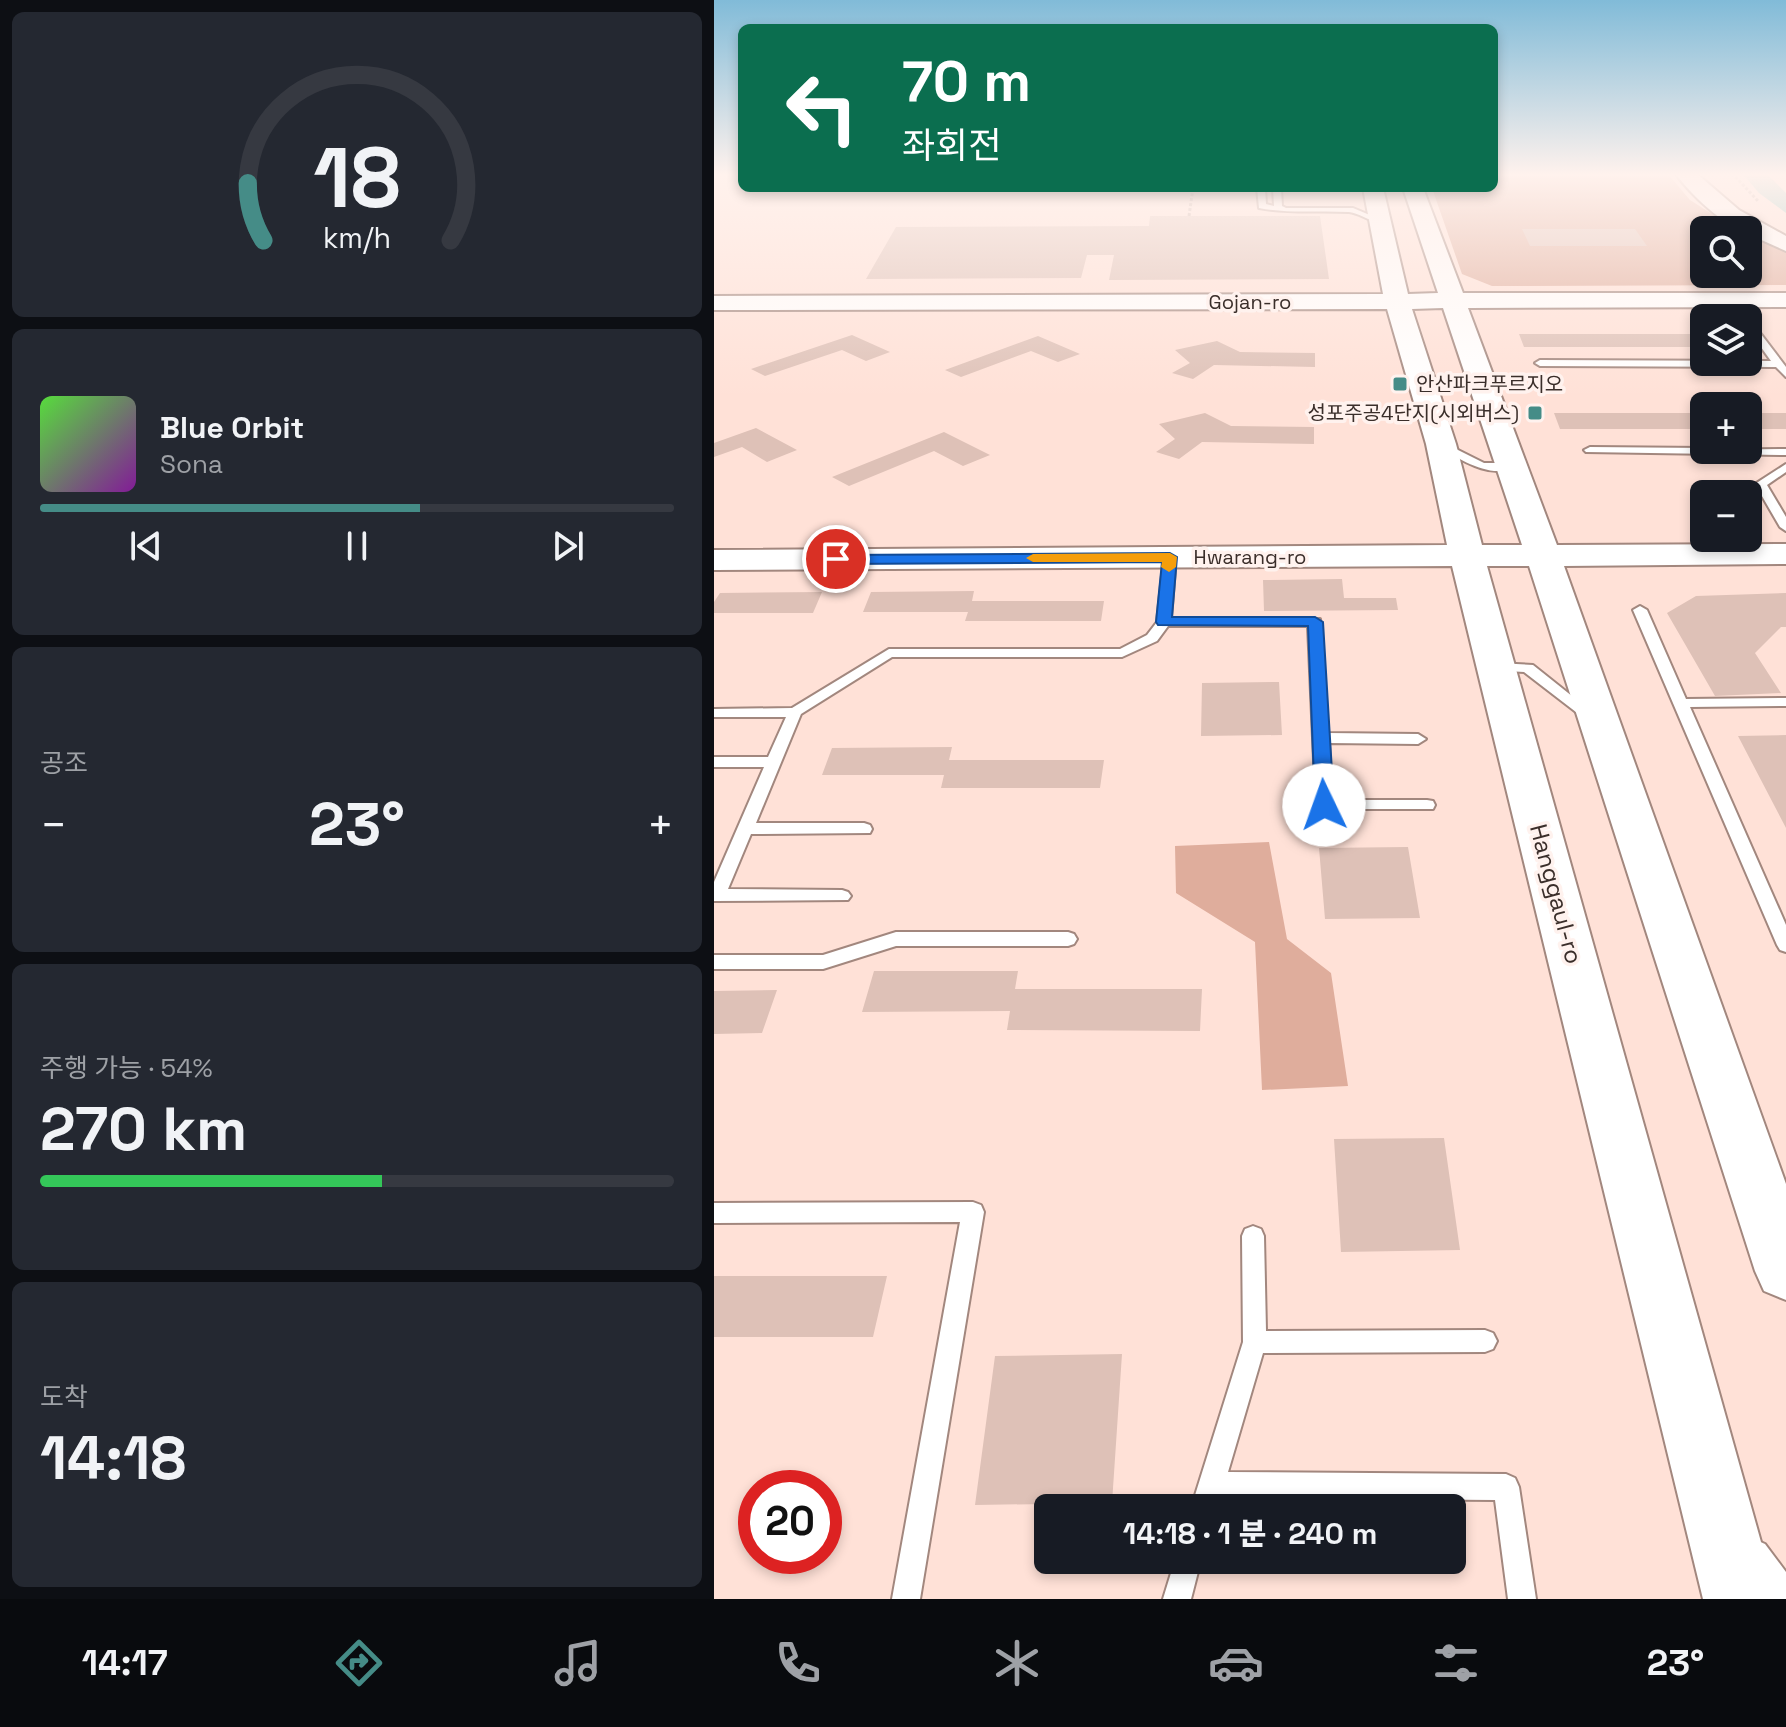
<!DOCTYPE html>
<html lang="ko">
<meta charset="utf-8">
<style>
body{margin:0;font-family:"Space Grotesk","Noto Sans KR",sans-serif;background:#242831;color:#f1f3f6;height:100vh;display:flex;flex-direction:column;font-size:30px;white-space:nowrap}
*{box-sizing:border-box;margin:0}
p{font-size:26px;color:#9ea1a6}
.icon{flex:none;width:44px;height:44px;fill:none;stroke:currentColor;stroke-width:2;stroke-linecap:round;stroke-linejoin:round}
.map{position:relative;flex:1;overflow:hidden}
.panel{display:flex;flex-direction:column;gap:12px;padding:12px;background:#0d0f14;width:714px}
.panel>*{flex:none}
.guide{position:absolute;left:24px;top:24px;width:760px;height:168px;border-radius:12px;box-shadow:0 4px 12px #0003;background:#0b6e4f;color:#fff;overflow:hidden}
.controls{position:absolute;left:976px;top:216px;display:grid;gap:16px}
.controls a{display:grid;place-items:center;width:72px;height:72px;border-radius:12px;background:#171b24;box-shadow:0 4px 12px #0003;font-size:40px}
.speed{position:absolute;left:24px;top:1470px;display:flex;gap:16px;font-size:40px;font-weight:700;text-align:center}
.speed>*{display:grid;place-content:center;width:104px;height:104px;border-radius:50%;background:#171b24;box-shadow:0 4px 12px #0003;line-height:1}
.speed .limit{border:12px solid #d22;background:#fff;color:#111}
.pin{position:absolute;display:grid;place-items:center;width:68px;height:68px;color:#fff;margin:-34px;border:4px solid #fff;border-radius:50%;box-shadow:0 2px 8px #0007}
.me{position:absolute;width:88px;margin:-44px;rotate:357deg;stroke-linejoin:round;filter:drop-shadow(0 0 6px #0008)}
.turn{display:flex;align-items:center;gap:28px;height:168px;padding:0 32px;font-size:36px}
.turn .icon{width:104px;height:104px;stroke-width:2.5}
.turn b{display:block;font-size:56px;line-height:68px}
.big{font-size:60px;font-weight:800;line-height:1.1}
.panel .tile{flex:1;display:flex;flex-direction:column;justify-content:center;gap:12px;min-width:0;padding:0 28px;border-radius:12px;background:#242831}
.panel .dial{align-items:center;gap:0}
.dial svg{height:208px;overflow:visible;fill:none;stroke:#363941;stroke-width:7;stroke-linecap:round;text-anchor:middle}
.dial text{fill:#f1f3f6;stroke:none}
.song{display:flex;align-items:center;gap:24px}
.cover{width:96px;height:96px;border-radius:12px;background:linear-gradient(135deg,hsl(110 70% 55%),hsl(290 70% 35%))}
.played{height:8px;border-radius:4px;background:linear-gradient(90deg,#458c87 60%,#363941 60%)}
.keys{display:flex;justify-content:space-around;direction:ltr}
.heat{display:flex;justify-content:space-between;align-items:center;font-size:44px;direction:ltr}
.charge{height:12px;border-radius:6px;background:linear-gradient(90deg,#34c759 54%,#363941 0)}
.trip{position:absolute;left:320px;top:1494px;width:432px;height:80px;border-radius:12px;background:#171b24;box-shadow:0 4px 12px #0003;font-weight:800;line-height:80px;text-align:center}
.dock{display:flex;height:128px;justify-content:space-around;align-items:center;background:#090b0e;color:#9ea1a6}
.dock .icon{width:56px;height:56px}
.dock .selected{color:#458c87}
.dock b{font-size:36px;color:#f1f3f6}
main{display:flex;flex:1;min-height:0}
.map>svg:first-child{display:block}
</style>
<main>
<section class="panel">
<div class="tile dial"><svg viewBox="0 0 100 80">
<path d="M14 69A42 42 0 1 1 86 69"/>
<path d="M14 69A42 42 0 0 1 8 47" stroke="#458c87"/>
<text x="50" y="56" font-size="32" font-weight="700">18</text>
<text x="50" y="72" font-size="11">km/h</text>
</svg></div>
<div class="tile">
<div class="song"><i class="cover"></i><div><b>Blue Orbit</b><p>Sona</p></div></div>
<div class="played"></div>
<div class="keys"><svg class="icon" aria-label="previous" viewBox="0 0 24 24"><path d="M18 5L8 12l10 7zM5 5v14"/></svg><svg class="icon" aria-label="pause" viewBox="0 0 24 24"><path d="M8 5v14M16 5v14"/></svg><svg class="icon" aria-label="next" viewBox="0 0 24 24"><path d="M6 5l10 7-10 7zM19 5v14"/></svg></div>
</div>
<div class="tile"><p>공조</p>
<div class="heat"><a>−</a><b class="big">23°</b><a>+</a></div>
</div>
<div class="tile"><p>주행 가능 · 54%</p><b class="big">270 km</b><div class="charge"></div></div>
<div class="tile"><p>도착</p><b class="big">14:18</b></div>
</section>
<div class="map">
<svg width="1072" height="1599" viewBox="0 0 1072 1599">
<rect width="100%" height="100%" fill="#ffe1d7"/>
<path fill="#dfad9c" d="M 780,173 L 953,173 L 976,200 L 1023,230 L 990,230 L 990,274 L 1034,274 L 1034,235 L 1072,251 L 1072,285 L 778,286 L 748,274 L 718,188 L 780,188 Z
M 555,842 L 573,939 L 617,973 L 634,1086 L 548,1090 L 541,942 L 462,893 L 461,846 Z"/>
<path fill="#87c5c0" d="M 1028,173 L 1052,173 L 1072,193 L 1072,213 L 1045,193 Z"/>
<path fill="#dec1b7" d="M 436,216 L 606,216 L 615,279 L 395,280 L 400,255 L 373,255 L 367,278 L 152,279 L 182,227 L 435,226 Z
M 808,229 L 921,229 L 933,246 L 816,246 Z
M 805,334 L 990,334 L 990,347 L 810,347 Z
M 138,335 L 176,352 L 152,361 L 128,350 L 51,376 L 37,369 Z
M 324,336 L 366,354 L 344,362 L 317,351 L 247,377 L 231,370 Z
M 503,341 L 526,352 L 601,353 L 601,367 L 500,365 L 479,379 L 458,373 L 476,363 L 461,350 Z
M 491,413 L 517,426 L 600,427 L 600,444 L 488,442 L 465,459 L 442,452 L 461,439 L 445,424 Z
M 840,413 L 990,413 L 990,429 L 846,429 Z
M 1034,413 L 1072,413 L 1072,429 L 1034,429 Z
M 42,428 L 83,450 L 53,462 L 28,447 L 0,457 L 0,443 Z
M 230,432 L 276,455 L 249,466 L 220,451 L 135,486 L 118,477 Z
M 628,579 L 630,598 L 682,598 L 684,610 L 550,611 L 549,580 Z
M 260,591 L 258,601 L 390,601 L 387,621 L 251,621 L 254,612 L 149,612 L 157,592 Z
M 108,592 L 99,613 L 0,613 L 0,602 L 6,593 Z
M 1072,593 L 1072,627 L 1067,627 L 1041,653 L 1067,693 L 1001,696 L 953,613 L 982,596 Z
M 565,682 L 568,735 L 487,736 L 488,683 Z
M 1072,735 L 1072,828 L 1024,736 Z
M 238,747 L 235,760 L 390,760 L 386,788 L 227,788 L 230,775 L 108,775 L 118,748 Z
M 694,847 L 706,918 L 611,919 L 605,848 Z
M 160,971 L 304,971 L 301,989 L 488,989 L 486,1031 L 293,1030 L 296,1011 L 148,1012 Z
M 63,990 L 48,1033 L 0,1034 L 0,991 Z
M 730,1138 L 746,1250 L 627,1252 L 620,1139 Z
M 0,1276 L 173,1276 L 159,1337 L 0,1337 Z
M 408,1354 L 398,1503 L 261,1505 L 281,1356 Z"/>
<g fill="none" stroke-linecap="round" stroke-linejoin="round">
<defs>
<path id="lane" d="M 543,188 L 551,188 L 552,204 L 560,206 L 559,188 L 567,188 L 568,206 L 572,208 L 639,208 L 670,221 C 659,225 647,213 635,212 C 604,210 575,214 545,208 Z
M 1034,320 L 1037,321 L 1072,367 L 1072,377 L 1062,367 L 826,366 L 821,363 L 826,360 L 1057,361 L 1034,329 Z
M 728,442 L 770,463 L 797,463 L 803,466 C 778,481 746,459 724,447 L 722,445 Z
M 876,447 L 990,448 L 990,450 L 1072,449 L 1072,455 L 872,452 L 870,450 Z
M 1072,464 L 1072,472 L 1053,485 L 1072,517 L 1072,531 L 1066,527 L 1041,484 Z
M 456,553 L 462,557 L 457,618 L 606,619 L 614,733 L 704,734 L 712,739 L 704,744 L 615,743 L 618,800 L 713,800 L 719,801 L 721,805 L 719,809 L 604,809 L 602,805 L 594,626 L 454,626 L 443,641 L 408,657 L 178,657 L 87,714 L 42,823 L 150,823 L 156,825 L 158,829 L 156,833 L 37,834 L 14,889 L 128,890 L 134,892 L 137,896 L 134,900 L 0,901 L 0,882 L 50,767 L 0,767 L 0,757 L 54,757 L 72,717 L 0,717 L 0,709 L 78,708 L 175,649 L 406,649 L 433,635 L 443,622 L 450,557 Z
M 926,606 L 933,610 L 972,699 L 1072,698 L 1072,706 L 976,707 L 1072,925 L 1072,952 L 1066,950 L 1063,945 L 919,610 Z
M 782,663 L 819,665 L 883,716 L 876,721 L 871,719 L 810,672 L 777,670 L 775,667 L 777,664 Z
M 182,932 L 354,932 L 360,934 L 363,939 L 360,944 L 354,946 L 182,946 L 109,969 L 0,969 L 0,955 L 109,955 Z
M 259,1202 L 267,1205 L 270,1212 L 206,1599 L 178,1599 L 246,1222 L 0,1223 L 0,1203 Z
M 539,1226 L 547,1229 L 550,1236 L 552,1331 L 771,1330 L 779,1333 L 783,1341 L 779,1349 L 771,1352 L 549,1353 L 514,1472 L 792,1474 L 801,1478 L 805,1487 L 822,1599 L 794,1599 L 781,1500 L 506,1498 L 503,1508 L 477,1508 L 529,1342 L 528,1236 L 531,1229 Z
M 1042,1540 L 1051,1544 L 1072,1572 L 1072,1599 L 1059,1599 L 1029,1553 L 1033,1544 Z
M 461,1560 L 487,1560 L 477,1599 L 449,1599 Z"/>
<path id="secondary" d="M 961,173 L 982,173 L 1025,210 L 1072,236 L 1072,251 L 1034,234 L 1034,230 C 1012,230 974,191 961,173 Z
M 649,188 L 669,188 L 694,294 L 724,293 L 689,188 L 709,188 L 749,293 L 1072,293 L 1072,307 L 754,308 L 843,545 L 1072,544 L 1072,564 L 850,566 L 1072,1184 L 1072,1300 L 1050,1291 L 1041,1271 L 815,566 L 773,566 L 1063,1599 L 989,1599 L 738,566 L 0,570 L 0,550 L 733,545 L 712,444 L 673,309 L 0,310 L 0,296 L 669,294 ZM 729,308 L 808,545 L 768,545 L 742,444 L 698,309 Z"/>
</defs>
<use href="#lane" stroke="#a2877e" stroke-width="4"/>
<use href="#secondary" stroke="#a2877e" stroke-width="4"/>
<path stroke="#b9a199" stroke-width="3" stroke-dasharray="3 2" stroke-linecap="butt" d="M 1018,173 L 1044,201
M 475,216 L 479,188"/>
<use href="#lane" fill="#fff" fill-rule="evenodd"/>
<use href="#secondary" fill="#fff" fill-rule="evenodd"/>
</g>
<linearGradient id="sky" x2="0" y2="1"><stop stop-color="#81bbd8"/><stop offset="0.44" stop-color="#fff2ed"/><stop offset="1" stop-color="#fff2ed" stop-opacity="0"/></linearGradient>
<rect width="1072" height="397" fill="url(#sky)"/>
<path fill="#1a73e8" stroke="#114b97" stroke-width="2" d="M 456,553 L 463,557 L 458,617 L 601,617 L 609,622 L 620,805 L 617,809 L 610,811 L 601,805 L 594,626 L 444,625 L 442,622 L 448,562 L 122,564 L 114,559 L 122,555 Z"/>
<path fill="#f59e0b" d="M 456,553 L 463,557 L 462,567 L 455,572 L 447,567 L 448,562 L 319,562 L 312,558 L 319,554 Z"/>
<g fill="#458c87" stroke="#fff2ee" stroke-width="3">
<rect x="678" y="376" width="16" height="16" rx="4"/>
<rect x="813" y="405" width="16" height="16" rx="4"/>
</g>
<g text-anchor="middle" stroke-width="7" stroke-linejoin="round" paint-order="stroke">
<g font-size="20" fill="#3a2e2a" stroke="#fff2ee">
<text x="536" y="309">Gojan-ro</text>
<text x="536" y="564">Hwarang-ro</text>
</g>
<g font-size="20" fill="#3a2e2a" stroke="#fff2ee" text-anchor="start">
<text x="702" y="391">안산파크푸르지오</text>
<text x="805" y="420" text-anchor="end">성포주공4단지(시외버스)</text>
</g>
<g font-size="24" fill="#3a2e2a" stroke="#fff2ee">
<text transform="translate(842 894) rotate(75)" y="8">Hanggaul-ro</text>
</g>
</g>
</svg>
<div class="controls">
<a><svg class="icon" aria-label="search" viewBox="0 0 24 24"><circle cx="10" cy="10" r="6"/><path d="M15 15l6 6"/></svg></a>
<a><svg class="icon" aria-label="layers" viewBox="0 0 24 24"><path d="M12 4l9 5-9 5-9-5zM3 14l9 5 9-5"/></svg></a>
<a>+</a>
<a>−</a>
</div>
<div class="speed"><div class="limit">20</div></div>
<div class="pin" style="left:122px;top:559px;background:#d93025"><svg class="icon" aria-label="arrive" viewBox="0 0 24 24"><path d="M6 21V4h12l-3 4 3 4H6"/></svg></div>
<svg class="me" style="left:610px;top:805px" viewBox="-20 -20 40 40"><circle r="19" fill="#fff"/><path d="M0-13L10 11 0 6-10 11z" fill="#1a73e8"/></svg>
<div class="trip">14:18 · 1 분 · 240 m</div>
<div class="guide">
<div class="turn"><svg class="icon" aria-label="left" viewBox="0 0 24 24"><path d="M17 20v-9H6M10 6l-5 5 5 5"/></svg><div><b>70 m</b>좌회전</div></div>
</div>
</div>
</main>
<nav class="dock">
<b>14:17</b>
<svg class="icon selected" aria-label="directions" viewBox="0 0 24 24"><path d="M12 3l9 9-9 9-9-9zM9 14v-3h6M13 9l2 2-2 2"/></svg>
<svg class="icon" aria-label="music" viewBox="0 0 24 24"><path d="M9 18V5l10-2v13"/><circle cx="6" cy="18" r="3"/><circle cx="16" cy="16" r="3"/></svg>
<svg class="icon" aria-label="phone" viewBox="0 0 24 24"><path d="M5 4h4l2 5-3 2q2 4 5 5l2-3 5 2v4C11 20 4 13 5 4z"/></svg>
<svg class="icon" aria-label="climate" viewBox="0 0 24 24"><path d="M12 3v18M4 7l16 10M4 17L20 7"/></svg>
<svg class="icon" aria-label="car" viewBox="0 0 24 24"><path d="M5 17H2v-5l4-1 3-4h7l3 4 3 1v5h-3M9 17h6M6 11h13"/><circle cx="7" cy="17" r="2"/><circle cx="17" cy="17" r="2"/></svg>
<svg class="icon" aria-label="filters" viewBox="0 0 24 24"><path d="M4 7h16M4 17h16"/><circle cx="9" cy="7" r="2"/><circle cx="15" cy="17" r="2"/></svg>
<b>23°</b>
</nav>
